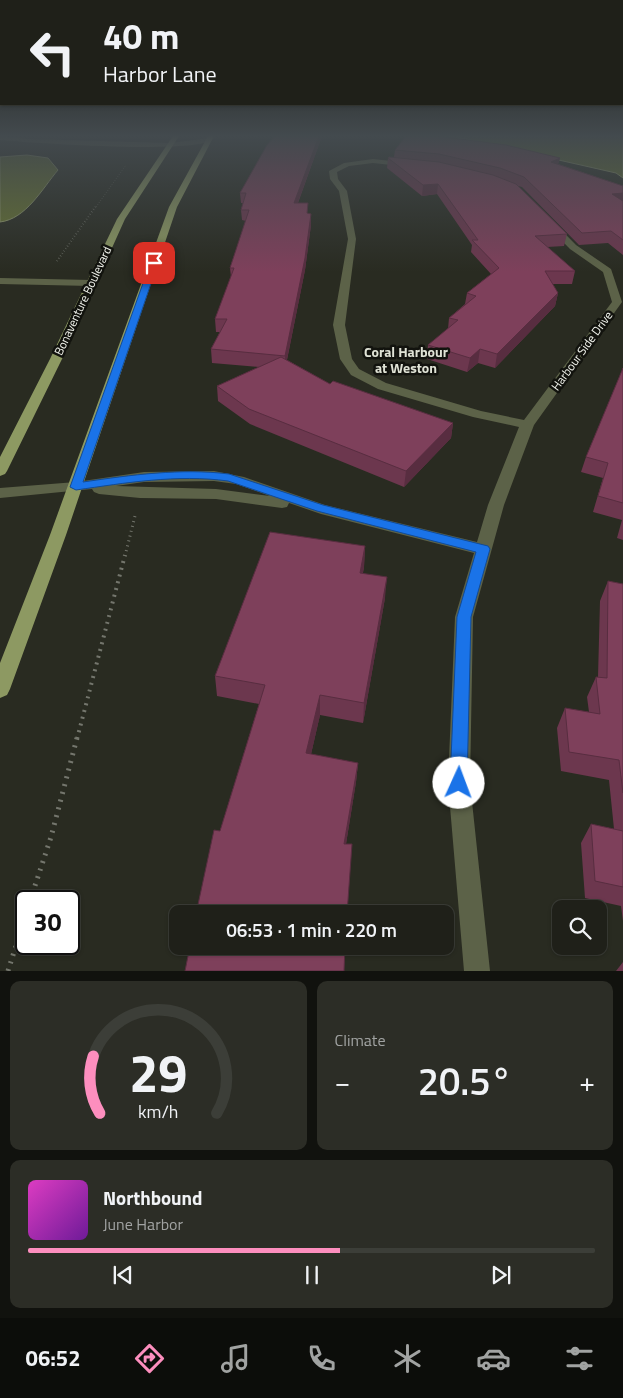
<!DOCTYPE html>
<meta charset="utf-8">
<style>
body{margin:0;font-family:"Titillium Web",sans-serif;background:#2c2d26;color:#f1f3f6;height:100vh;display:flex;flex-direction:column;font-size:19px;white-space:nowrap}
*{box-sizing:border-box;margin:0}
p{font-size:16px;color:#a1a3a2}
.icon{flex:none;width:28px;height:28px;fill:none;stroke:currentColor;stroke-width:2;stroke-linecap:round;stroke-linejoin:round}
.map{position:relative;height:971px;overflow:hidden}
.drawer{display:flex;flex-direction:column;gap:10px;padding:10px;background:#11120e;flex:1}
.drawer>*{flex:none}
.guide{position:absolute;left:0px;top:0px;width:624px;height:105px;box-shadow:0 1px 4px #0004,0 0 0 1px #3c3e38;background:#1f2019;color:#f1f3f6;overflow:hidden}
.tools{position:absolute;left:552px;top:900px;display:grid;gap:10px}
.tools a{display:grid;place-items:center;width:55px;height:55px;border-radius:10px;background:#1f2019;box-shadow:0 1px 4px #0004,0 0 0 1px #3c3e38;font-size:25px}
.speed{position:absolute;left:15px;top:890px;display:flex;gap:10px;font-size:25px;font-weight:700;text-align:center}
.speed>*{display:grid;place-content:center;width:65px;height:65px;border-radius:50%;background:#1f2019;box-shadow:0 1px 4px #0004,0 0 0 1px #3c3e38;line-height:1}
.speed .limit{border:2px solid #111;border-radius:8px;background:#fff;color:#111}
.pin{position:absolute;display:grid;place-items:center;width:42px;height:42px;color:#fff;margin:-21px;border-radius:10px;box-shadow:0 2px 8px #0006}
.me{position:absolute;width:55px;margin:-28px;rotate:2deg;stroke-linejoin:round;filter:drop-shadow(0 0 4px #0008)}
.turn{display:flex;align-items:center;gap:18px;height:105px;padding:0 20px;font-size:22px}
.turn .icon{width:65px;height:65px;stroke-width:2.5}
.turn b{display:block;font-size:35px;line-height:42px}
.big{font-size:38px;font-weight:600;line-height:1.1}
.drawer .widget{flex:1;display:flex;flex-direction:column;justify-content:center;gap:8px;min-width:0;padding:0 18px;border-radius:10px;background:#2c2d26}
.drawer .dial{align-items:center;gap:0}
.dial svg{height:130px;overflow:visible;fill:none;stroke:#3c3e38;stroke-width:7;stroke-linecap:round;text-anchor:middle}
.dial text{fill:#f1f3f6;stroke:none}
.song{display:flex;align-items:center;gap:15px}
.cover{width:60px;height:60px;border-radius:8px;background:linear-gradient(135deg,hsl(310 70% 55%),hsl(280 70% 35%))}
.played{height:5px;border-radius:2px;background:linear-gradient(90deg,#fd8ebe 55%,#3c3e38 55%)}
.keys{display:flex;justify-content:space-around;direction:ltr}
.heat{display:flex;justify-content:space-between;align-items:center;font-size:28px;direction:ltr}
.drawer .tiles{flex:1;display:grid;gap:10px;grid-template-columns:1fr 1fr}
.widget:last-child{grid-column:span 2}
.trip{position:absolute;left:169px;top:905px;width:285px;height:50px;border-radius:10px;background:#1f2019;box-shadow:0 1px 4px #0004,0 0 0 1px #3c3e38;font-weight:600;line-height:50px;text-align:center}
.menu{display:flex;height:80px;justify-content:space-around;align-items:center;background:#0c0d0a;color:#a1a3a2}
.menu .icon{width:35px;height:35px}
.menu .active{color:#fd8ebe}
.menu b{font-size:22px;color:#f1f3f6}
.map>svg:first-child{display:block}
</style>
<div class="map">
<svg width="623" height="971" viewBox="0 0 623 971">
<rect width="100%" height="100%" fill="#292b21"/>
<path fill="#667231" stroke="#919a6a" d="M 431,136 L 623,136 L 623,178 L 616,173 L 466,139 Z
M 27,155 L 48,158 L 58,170 C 42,189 26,219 0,222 L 0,157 Z"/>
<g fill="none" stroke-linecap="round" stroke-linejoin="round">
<path stroke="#74766d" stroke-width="1" stroke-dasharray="0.5 2" stroke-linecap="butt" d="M 96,207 L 126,165"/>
<path stroke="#74766d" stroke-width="2" stroke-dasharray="0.5 2.5" stroke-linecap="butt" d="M 57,261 L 96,206"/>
<path stroke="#74766d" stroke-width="3" stroke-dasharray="1 4" stroke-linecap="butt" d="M 125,556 L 135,516"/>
<path stroke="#74766d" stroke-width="4" stroke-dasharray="2 5" stroke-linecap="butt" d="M 77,739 L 125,555"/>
<path stroke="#74766d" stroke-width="5" stroke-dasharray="2 6" stroke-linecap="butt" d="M 30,901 L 51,837 L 77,738
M 8,971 L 26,914"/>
<path fill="#5c6248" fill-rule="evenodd" d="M 0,136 L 29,139 L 170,143 L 209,138 L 212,140 C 190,154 34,143 0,140 Z
M 373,159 L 438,166 L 498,180 L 521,189 L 576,245 L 611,269 L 622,302 L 534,425 L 504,505 L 473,617 L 470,783 L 490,971 L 464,971 L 448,783 L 455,617 L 474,553 L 321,514 L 289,503 L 287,507 L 282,508 L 216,499 L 140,498 L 99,494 L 94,492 L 92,489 L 0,498 L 0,488 L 76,482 L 144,472 L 214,471 L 244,477 L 325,505 L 477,542 L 488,505 L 519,427 L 473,417 L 378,389 L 351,375 L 340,359 L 333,325 L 348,239 L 339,191 L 330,179 L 329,171 L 344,163 ZM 373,163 L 438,170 L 492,184 L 515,193 L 570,249 L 603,272 L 612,302 L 524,420 L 481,411 L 386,383 L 359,369 L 352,359 L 345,325 L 356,239 L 347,191 L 338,179 L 337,172 L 349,166 ZM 214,481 L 236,484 L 270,496 L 216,489 L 116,486 L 144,482 Z
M 0,278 L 91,280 L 96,283 L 91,286 L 0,284 Z"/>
<path fill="#8d9962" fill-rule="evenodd" d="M 173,136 L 179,136 L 125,219 L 62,359 L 7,471 L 5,474 L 0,476 L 0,457 L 50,359 L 117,219 Z
M 208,136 L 214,136 L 177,207 L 66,535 L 10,689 L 7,695 L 0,698 L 0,663 L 50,535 L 169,207 Z"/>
</g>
<path fill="#6c374e" d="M 275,136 L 322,136 L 298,203 L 308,214 L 311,225 L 305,270 L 287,360 L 330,384 L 453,423 L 451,438 L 404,487 L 250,424 L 218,401 L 217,386 L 259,367 L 212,363 L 211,349 L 220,332 L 216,332 L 215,319 L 231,277 L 230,268 L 246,221 L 242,220 L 241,210 L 243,203 L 241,203 L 240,193 Z
M 395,150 L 560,158 L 558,164 L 623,186 L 623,255 L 608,243 L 579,245 L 522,187 L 518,186 L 567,234 L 564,246 L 547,247 L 575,271 L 572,284 L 552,284 L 558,293 L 555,306 L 495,368 L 478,363 L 467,372 L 427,359 L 428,345 L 448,329 L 449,318 L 465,304 L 467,293 L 491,274 L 471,252 L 472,245 L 437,194 L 422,196 L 387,168 L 388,158 L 394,157 Z
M 623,368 L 623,540 L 617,538 L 622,520 L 593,512 L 603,478 L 581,472 L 586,457 Z
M 365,546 L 364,567 L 363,573 L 385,598 L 363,723 L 320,715 L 311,754 L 358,763 L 356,782 L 346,844 L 220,831 L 259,704 L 217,696 L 215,676 Z
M 608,581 L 623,584 L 623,921 L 621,906 L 585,898 L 581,843 L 591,824 L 614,829 L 609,780 L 561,771 L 557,728 L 565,708 L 589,712 L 587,697 L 596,677 L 598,677 L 600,601 Z
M 623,962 L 623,971 L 616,971 Z"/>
<path fill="#582d40" d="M 319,136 L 322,136 L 294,213 L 294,203 Z
M 560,158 L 557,168 L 551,162 Z
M 438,184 L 437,194 L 422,196 L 423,185 Z
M 623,193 L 623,204 L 612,194 Z
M 311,214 L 311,225 L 305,270 L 285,369 L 285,356 Z
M 558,293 L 555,306 L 495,368 L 497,354 Z
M 480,349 L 478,363 L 467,372 L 470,358 Z
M 453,423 L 451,438 L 404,487 L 406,471 Z
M 365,546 L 364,567 L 358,593 L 360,573 Z
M 387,577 L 385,598 L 363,723 L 364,703 Z
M 320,695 L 320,715 L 307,772 L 306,753 Z
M 358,763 L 356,782 L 343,862 L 344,844 Z"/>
<path fill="#7e405b" stroke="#582d40" d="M 275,136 L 319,136 L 294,203 L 308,203 L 307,213 L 311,214 L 305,258 L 285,356 L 211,349 L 227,319 L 215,319 L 234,268 L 230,268 L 249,210 L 241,210 L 246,193 L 240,193 L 267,145 Z
M 406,136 L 437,136 L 506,145 L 560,158 L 551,162 L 623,186 L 623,193 L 612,194 L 623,201 L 623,240 L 611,231 L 582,233 L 524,177 L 500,168 L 439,154 L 395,150 Z
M 389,157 L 439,162 L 493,175 L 516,184 L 567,234 L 535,236 L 575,271 L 545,271 L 558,293 L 497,354 L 480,349 L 470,358 L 428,345 L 458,320 L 449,318 L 476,296 L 467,293 L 499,268 L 472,240 L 478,240 L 438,184 L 423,185 L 388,158 Z
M 281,357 L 330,384 L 333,381 L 453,423 L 406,471 L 249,409 L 217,386 Z
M 623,368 L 623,503 L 598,496 L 608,463 L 586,457 Z
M 270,532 L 365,546 L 360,573 L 387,577 L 364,703 L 320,695 L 306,753 L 358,763 L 344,844 L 352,844 L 347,914 L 196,914 L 214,830 L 220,831 L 265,685 L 215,676 Z
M 608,581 L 623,584 L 623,793 L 619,760 L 569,752 L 565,708 L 600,714 L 596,677 L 607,678 Z
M 591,824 L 623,831 L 623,887 L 595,881 Z
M 190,946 L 345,946 L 344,971 L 185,971 Z"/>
<linearGradient id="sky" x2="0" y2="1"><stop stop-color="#171812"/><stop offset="0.5" stop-color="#434a4e"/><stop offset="1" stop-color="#434a4e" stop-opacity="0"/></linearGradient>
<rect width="623" height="272" fill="url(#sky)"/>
<path fill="#1a73e8" stroke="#114b97" d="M 151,261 L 158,263 L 83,482 C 131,475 181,468 229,474 L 323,505 L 488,546 L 490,549 L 471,617 L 467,783 L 465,789 L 459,791 L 453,789 L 450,783 L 457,617 L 476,552 L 317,511 L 228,481 C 177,474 125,483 76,490 L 70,487 Z"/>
<g text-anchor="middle" stroke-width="5" stroke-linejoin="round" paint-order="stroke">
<g font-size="12" fill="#f4f6ef" stroke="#12130e">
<text transform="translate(83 301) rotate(-65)" y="4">Bonaventure Boulevard</text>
<text transform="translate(582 351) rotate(-54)" y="4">Harbour Side Drive</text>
</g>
<g font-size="14" font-weight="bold" fill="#e0e3d6" stroke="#12130e">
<text x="406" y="357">Coral Harbour<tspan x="406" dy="16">at Weston</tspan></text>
</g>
</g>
</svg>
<div class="tools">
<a><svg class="icon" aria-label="search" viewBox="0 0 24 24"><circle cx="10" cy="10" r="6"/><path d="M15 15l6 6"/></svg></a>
</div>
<div class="speed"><div class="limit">30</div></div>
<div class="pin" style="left:154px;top:263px;background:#d93025"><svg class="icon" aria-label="arrive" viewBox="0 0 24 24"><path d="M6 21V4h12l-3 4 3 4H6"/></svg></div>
<svg class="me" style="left:459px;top:783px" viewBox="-20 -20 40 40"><circle r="19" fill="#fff"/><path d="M0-13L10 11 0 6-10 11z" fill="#1a73e8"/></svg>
<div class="trip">06:53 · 1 min · 220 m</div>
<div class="guide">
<div class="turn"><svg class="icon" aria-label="left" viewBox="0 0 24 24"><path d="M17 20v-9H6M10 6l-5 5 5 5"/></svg><div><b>40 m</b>Harbor Lane</div></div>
</div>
</div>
<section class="drawer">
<div class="tiles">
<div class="widget dial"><svg viewBox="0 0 100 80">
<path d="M14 69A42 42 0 1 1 86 69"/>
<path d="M14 69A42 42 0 0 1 10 34" stroke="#fd8ebe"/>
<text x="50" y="56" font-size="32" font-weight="700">29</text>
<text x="50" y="72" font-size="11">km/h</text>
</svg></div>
<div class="widget"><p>Climate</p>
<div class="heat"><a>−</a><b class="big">20.5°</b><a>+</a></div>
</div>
<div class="widget">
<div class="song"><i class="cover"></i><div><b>Northbound</b><p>June Harbor</p></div></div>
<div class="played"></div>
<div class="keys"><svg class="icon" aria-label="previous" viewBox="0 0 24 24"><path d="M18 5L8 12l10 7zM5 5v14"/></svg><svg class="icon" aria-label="pause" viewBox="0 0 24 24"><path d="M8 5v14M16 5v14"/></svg><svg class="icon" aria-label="next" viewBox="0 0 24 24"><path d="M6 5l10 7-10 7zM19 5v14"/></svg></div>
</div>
</div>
</section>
<nav class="menu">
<b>06:52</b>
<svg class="icon active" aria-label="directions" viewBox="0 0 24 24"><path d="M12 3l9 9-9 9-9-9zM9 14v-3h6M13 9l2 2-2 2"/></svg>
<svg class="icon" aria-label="music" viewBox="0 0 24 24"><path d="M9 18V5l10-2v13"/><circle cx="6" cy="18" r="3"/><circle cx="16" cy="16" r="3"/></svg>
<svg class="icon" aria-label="phone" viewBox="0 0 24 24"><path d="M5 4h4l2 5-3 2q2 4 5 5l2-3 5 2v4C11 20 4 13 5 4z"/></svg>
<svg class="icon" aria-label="climate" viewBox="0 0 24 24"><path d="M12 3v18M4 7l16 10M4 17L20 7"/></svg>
<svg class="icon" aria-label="car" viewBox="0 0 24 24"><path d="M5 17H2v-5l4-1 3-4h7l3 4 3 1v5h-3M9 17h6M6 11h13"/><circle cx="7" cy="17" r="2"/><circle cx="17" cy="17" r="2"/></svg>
<svg class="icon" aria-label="filters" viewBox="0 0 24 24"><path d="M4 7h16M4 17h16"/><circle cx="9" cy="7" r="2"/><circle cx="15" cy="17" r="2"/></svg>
</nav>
